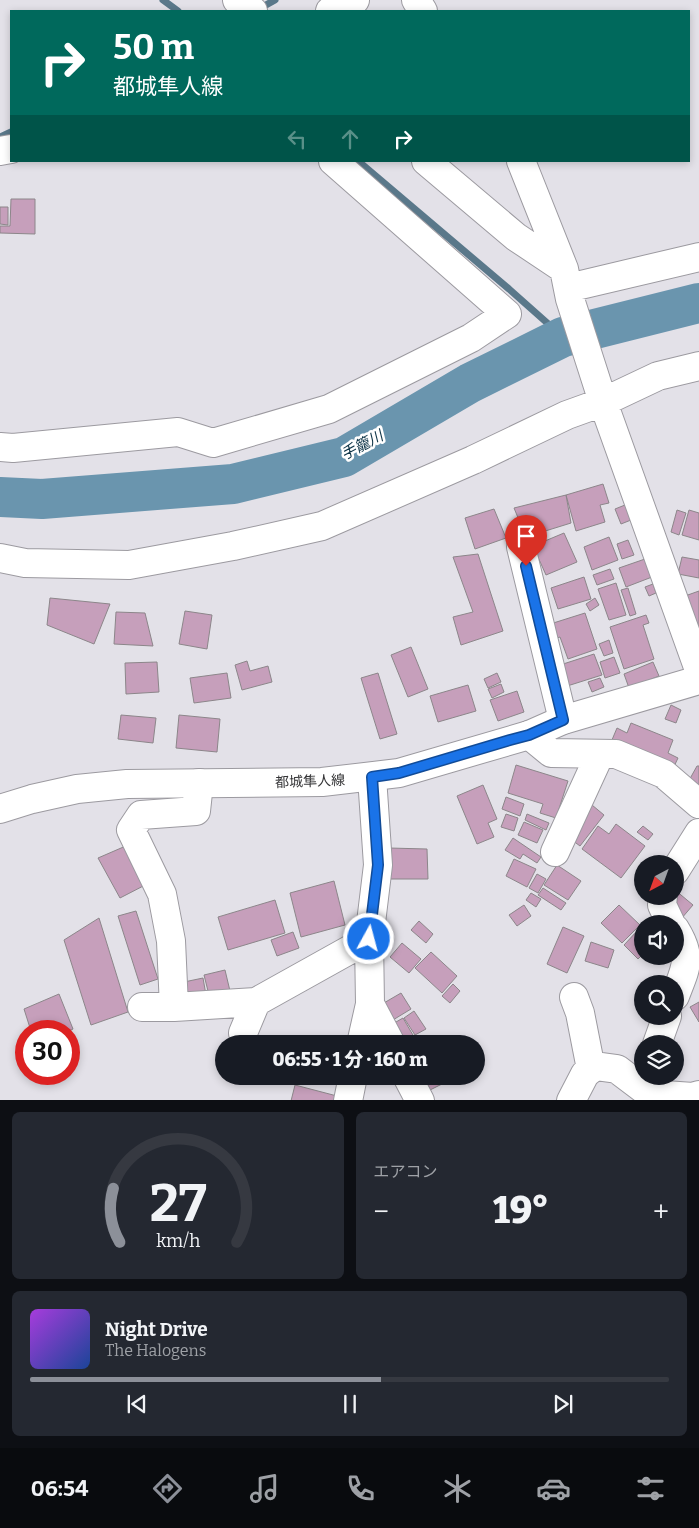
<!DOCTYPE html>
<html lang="ja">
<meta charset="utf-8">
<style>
body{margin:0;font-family:Bitter,"Noto Sans JP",serif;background:#242831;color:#f1f3f6;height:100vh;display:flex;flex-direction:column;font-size:19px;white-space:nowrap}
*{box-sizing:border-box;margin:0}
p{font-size:16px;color:#9ea1a6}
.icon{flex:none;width:28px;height:28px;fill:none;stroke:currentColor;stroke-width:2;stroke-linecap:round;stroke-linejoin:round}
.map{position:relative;height:1100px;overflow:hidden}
.side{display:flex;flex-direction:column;gap:12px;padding:12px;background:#0d0f14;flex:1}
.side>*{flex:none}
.hud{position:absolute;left:10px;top:10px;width:680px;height:152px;border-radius:0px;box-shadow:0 2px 8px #0003;background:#00695c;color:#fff;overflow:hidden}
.needle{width:32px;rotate:221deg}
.buttons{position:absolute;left:634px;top:855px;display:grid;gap:10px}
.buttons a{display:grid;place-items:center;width:50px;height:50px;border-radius:50%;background:#171b24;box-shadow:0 2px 8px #0003;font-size:25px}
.speed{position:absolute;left:15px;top:1020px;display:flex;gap:10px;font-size:25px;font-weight:700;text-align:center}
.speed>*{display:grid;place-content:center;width:65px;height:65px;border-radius:50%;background:#171b24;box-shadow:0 2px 8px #0003;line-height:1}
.speed .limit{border:8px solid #d22;background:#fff;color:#111}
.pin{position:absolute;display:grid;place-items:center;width:42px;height:42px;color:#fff;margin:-51px -21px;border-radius:50% 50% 50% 0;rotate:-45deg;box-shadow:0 0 5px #0007}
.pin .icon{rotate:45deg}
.me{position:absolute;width:55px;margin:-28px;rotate:7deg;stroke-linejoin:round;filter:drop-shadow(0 0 4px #0008)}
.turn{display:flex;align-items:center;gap:18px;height:105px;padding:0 20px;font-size:22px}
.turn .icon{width:65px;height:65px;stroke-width:2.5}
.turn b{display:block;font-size:35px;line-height:42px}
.lanes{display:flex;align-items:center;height:48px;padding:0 20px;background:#0003;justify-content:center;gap:25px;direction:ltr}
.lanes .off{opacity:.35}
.big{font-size:38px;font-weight:800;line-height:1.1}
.side .tile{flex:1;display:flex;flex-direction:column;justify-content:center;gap:8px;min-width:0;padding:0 18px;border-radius:8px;background:#242831}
.side .dial{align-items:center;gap:0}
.dial svg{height:130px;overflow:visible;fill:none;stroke:#363941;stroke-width:7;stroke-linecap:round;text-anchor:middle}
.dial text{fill:#f1f3f6;stroke:none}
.song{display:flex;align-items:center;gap:15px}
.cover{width:60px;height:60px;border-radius:8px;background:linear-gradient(135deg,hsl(280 70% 55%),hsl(220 70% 35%))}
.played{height:5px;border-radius:2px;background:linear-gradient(90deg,#8c9099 55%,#363941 55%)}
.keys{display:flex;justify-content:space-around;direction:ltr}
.heat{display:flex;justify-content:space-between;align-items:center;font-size:28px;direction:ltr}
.side .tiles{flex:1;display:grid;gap:12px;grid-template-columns:1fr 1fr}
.tile:last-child{grid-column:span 2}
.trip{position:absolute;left:215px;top:1035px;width:270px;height:50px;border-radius:25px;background:#171b24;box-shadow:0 2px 8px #0003;font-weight:800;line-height:50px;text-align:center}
.tabs{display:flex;height:80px;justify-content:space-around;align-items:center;background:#090b0e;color:#9ea1a6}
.tabs .icon{width:35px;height:35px}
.tabs .active{color:#8c9099}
.tabs b{font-size:22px;color:#f1f3f6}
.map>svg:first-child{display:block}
</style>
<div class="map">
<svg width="699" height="1101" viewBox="0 0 699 1101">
<rect width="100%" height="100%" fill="#e3e1e8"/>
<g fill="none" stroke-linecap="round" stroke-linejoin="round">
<path stroke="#5a788a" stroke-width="7" d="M 163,0 L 178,11
M 257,10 L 275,0
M 0,137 L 11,132
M 358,161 L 509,289 L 563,337"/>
<path stroke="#6a95ae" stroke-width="40" d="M 0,497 L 42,499 L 233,484 L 344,457 L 470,383 L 563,337 L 699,303"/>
</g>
<path fill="#c69fbb" stroke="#8c868a" d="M 11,199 L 35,199 L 35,234 L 0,233 L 0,226 L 10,226 Z
M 0,207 L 8,207 L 8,225 L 0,224 Z
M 603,484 L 609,503 L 600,505 L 605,522 L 576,531 L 566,495 Z
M 566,495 L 571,523 L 526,537 L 514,508 Z
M 630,503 L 636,518 L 621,524 L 615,509 Z
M 494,509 L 506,538 L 475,549 L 465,518 Z
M 677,510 L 686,513 L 679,535 L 671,532 Z
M 689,510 L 699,513 L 699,540 L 682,535 Z
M 564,533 L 577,562 L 546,575 L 533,546 Z
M 609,537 L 618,560 L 592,570 L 584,547 Z
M 628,540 L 634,555 L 622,559 L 617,544 Z
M 478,554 L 503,631 L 461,645 L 453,617 L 473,612 L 453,557 Z
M 682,557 L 699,560 L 699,578 L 678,574 Z
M 645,559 L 652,577 L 626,587 L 619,568 Z
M 610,569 L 614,579 L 597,585 L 593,575 Z
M 584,577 L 591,599 L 558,609 L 551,588 Z
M 616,583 L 626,615 L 609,620 L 598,589 Z
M 653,584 L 656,593 L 649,596 L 645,587 Z
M 628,588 L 636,614 L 630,616 L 621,590 Z
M 699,591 L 699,636 L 685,596 Z
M 50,598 L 110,604 L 94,644 L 47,625 Z
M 595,598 L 599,605 L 590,611 L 586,604 Z
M 185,611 L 212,615 L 207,649 L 179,644 Z
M 116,612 L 145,613 L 153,646 L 114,644 Z
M 585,613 L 597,649 L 568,659 L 560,637 L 551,640 L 547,625 Z
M 646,615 L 649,623 L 643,625 L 654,659 L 624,669 L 610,627 Z
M 609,640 L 613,653 L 604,656 L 599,644 Z
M 411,647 L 428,689 L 408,697 L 391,655 Z
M 594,654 L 602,675 L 564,687 L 557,666 Z
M 614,657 L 620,673 L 605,678 L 600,662 Z
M 247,661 L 250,671 L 268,666 L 272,682 L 242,690 L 235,665 Z
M 157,662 L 159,692 L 126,694 L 125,663 Z
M 653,662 L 659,676 L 629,688 L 624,674 Z
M 227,673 L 231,698 L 194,703 L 190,678 Z
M 378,673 L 397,734 L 380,739 L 361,678 Z
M 497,673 L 501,682 L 488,688 L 484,679 Z
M 600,678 L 604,687 L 592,692 L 588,682 Z
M 501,684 L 504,692 L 492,698 L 488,689 Z
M 468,685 L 476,711 L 438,722 L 430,696 Z
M 517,691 L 524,712 L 498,721 L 490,700 Z
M 671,705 L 681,710 L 676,723 L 665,719 Z
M 121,715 L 156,718 L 153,743 L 118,739 Z
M 179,715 L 220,719 L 217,752 L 176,748 Z
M 631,723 L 673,740 L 668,753 L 678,758 L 671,773 L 609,747 L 617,728 L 627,733 Z
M 516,765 L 568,781 L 556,818 L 540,813 L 543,804 L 508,793 Z
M 697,766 L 699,766 L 699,790 L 687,784 Z
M 483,785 L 497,819 L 488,823 L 494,837 L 477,844 L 457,796 Z
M 506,797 L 524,804 L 520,816 L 502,809 Z
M 592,805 L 604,815 L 580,846 L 568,837 Z
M 506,814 L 518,818 L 514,831 L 501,827 Z
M 527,814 L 549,823 L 546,830 L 525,820 Z
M 524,822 L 543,830 L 537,843 L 518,835 Z
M 616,824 L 645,846 L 621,878 L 582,849 L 598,826 L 609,834 Z
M 643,826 L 653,834 L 648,840 L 637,832 Z
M 513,838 L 541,857 L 537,863 L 523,854 L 520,859 L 505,850 Z
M 128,845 L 151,882 L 120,898 L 98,858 Z
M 389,848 L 427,849 L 428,879 L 389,879 Z
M 514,859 L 536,869 L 527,887 L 506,876 Z
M 557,865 L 581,881 L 568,900 L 544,885 Z
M 537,874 L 546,879 L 538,893 L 529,888 Z
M 334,881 L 345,925 L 301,937 L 290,893 Z
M 543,888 L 566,903 L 561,910 L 538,895 Z
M 675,890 L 693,905 L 681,919 L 670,896 Z
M 531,893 L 541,899 L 536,907 L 526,900 Z
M 275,900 L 285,933 L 228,950 L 218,917 Z
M 524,905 L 531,916 L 517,926 L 509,915 Z
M 619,905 L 640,925 L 622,943 L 601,923 Z
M 136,911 L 158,979 L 140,985 L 118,916 Z
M 99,918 L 128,1012 L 91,1025 L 64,940 Z
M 419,921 L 433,934 L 426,943 L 411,930 Z
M 563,927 L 584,936 L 567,973 L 547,964 Z
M 638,930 L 642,934 L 642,955 L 638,959 L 624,945 Z
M 293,932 L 299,948 L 277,956 L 271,940 Z
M 591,942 L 614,950 L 608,968 L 585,961 Z
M 402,943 L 421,959 L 409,973 L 390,957 Z
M 431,952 L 457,976 L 442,993 L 415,968 Z
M 225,970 L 230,991 L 209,995 L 204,975 Z
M 203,978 L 206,995 L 187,999 L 184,982 Z
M 453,984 L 460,991 L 450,1003 L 442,996 Z
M 401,993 L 411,1009 L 388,1023 L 377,1007 Z
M 59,994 L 73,1029 L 69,1031 L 31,1031 L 24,1009 Z
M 699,1002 L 699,1022 L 690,1007 Z
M 414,1011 L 426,1029 L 415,1035 L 404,1018 Z
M 403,1018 L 417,1042 L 415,1044 L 399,1044 L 389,1026 Z
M 413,1076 L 451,1076 L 452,1079 L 422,1094 Z
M 295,1085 L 337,1096 L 336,1101 L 291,1101 Z"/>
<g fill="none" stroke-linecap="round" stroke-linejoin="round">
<defs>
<path id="minor" d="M 237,0 L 253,11
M 416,0 L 423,11
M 330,11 L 355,0
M 0,151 L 11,149
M 426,161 L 516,237 L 564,269
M 521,161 L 564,269 L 570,299 L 603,402 L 699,670
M 568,288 L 699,257
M 0,447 L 13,448 L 178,432 L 213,443 L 329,409 L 471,338 L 507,314 L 333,161
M 521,547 L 563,720
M 0,558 L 25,563 L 129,565 L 233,546 L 322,526 L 473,460 L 567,415 L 603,402 L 658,376 L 699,366
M 529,735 L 551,753 L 616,754 L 664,774 L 699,804
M 372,777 L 378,865 L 369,939 L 370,1004 L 391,1044
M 199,783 L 196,811 L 141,815 L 131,830 L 162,894 L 171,941 L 174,1007 L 256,1002 L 369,939
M 555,852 L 600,754
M 675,871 L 699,833
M 663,896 L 662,905 L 671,924
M 675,929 C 693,958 686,967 675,996
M 574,997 L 580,1013 L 591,1069
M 142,1007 L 174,1007
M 243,1033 L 256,1002
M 361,1044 L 370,1004
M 657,1044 L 667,1016
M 407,1076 L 420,1101
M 348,1101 L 353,1076
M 571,1101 L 585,1074 L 595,1066 L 617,1069 L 650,1094 L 693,1097 L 699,1095"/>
<path id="major" d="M 0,809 L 32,799 L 77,789 L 127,784 L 322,782 L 399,773 L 529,735 L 563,720 L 699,680"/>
</defs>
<use href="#minor" stroke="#9c9aa0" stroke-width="30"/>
<use href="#major" stroke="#9c9aa0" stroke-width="30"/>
<use href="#minor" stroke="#fff" stroke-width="28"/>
<use href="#major" stroke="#fff" stroke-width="28"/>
</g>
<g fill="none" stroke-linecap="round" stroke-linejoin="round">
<defs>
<path id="route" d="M 369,939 L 378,865 L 372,777 L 399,773 L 510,740 L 529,735 L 563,720 L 526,566"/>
</defs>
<use href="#route" stroke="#114b97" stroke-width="12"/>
<use href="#route" stroke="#1a73e8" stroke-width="9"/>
</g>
<g text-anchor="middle" stroke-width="5" stroke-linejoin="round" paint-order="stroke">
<g font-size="14" fill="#353537" stroke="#fff">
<text transform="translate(310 781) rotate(-2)" y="5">都城隼人線</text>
</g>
<g font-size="15" font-style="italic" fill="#0e3447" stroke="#fff">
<text transform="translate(362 445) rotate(-28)" y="5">手籠川</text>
</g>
</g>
</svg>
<div class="buttons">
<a><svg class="needle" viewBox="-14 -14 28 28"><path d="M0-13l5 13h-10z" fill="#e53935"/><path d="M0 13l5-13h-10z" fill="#9ea1a6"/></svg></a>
<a><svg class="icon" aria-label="sound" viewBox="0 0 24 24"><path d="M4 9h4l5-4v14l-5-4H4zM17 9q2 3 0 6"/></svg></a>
<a><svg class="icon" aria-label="search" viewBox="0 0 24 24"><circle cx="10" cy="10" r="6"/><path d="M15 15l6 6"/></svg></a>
<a><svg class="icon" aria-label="layers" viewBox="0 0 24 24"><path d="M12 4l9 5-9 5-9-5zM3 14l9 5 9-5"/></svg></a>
</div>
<div class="speed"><div class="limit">30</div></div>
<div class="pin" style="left:526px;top:566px;background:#d93025"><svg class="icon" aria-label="arrive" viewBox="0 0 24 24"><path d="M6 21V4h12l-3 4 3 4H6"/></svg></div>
<svg class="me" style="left:369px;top:939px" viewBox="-20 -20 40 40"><circle r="17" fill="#1a73e8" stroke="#fff" stroke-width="3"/><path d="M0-11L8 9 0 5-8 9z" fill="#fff"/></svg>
<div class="trip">06:55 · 1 分 · 160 m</div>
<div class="hud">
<div class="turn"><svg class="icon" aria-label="right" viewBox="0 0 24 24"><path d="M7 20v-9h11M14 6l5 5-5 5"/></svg><div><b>50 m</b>都城隼人線</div></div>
<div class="lanes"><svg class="icon off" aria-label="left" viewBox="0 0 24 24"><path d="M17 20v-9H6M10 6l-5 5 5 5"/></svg><svg class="icon off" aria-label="ahead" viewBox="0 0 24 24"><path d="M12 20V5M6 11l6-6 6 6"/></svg><svg class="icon" aria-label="right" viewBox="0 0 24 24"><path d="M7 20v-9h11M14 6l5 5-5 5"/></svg></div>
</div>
</div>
<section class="side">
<div class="tiles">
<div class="tile dial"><svg viewBox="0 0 100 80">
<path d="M14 69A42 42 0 1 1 86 69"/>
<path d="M14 69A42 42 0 0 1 10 36" stroke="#8c9099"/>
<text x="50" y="56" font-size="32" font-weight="700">27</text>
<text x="50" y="72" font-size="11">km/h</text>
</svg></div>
<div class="tile"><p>エアコン</p>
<div class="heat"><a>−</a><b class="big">19°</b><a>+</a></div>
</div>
<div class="tile">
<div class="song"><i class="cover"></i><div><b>Night Drive</b><p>The Halogens</p></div></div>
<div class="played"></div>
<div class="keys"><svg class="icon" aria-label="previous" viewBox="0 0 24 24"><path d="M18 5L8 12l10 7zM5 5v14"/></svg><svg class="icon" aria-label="pause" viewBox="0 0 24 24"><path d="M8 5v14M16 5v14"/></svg><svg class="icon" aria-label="next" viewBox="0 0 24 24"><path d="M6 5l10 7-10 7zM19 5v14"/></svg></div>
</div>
</div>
</section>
<nav class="tabs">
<b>06:54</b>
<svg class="icon active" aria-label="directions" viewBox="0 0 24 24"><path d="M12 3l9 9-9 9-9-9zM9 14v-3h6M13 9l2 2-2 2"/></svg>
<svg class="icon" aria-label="music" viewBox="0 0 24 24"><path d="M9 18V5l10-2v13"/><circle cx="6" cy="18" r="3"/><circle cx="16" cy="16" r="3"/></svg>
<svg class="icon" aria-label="phone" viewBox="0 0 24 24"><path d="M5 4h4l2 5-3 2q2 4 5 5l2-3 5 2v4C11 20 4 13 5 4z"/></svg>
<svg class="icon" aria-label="climate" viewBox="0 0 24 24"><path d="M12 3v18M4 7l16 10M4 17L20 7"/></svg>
<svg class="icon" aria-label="car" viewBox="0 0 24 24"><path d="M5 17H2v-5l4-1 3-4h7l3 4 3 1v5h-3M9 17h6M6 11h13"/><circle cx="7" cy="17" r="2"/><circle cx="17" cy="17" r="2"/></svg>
<svg class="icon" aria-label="filters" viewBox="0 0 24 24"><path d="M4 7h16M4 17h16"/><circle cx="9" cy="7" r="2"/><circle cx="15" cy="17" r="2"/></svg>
</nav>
